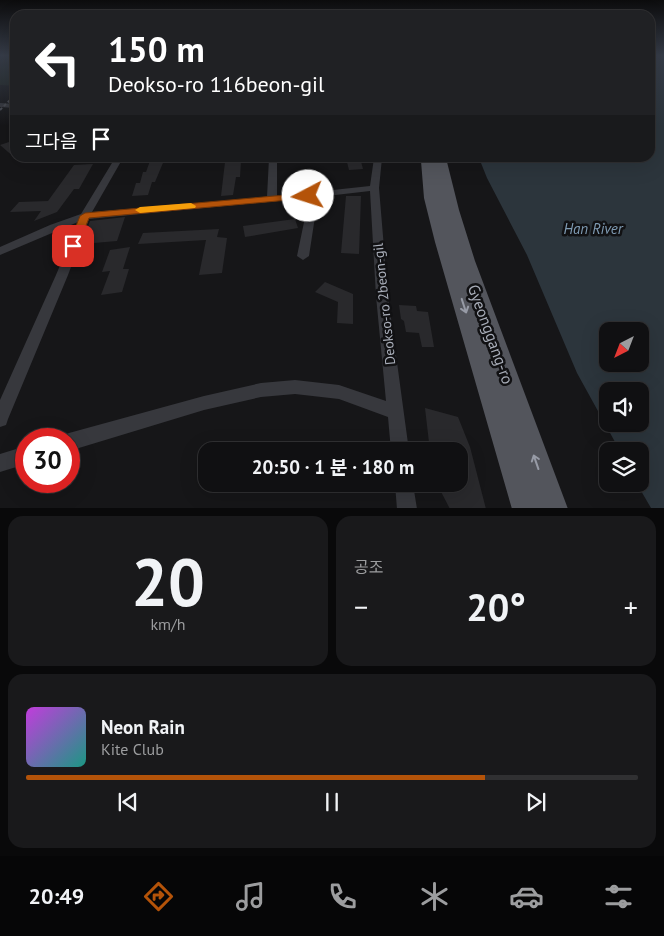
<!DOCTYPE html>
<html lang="ko">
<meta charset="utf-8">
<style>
body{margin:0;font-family:"PT Sans","Noto Sans KR",sans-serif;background:#19191b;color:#f1f3f6;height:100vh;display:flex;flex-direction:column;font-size:19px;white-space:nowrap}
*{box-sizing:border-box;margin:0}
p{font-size:16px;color:#9c9d9f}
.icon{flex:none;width:28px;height:28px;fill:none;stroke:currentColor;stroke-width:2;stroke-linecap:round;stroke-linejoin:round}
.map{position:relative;height:508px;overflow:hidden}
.side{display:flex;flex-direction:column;gap:8px;padding:8px;background:#09090a;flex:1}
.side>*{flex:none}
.banner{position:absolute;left:10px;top:10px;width:645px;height:152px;border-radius:15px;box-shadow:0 5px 20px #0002,0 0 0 1px #303032;background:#202124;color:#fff;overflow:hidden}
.needle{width:32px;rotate:222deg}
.fabs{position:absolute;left:599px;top:322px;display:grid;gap:10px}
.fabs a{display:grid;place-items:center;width:50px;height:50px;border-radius:10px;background:#101012;box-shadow:0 5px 20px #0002,0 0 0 1px #303032;font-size:25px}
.speed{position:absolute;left:15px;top:428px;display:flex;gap:10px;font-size:25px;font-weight:700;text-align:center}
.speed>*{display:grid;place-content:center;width:65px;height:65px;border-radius:50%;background:#101012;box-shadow:0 5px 20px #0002,0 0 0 1px #303032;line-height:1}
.speed .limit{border:8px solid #d22;background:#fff;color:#111}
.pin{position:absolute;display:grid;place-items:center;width:42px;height:42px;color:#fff;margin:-21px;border-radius:10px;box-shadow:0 2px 8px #0006}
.me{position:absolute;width:55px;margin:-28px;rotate:265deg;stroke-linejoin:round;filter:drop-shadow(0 0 4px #0008)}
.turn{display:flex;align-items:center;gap:18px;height:105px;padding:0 15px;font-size:22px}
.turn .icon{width:65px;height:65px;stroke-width:2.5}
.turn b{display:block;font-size:35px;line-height:42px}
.then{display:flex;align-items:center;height:48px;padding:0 15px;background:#0003;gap:10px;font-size:19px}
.big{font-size:38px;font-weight:700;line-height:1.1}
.side .widget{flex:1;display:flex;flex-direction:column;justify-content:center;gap:8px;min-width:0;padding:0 18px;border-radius:15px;background:#19191b}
.side .dial{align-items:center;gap:0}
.dial b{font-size:65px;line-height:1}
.song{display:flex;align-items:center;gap:15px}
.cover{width:60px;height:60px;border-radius:8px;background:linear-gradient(135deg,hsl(290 70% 55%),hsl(170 70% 35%))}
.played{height:5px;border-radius:2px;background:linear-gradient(90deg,#b45309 75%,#303032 75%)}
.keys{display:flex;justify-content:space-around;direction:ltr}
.heat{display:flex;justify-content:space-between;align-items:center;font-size:28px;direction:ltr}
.side .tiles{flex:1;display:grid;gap:8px;grid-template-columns:1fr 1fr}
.widget:last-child{grid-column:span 2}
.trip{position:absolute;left:198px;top:442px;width:270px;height:50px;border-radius:15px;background:#101012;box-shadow:0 5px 20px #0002,0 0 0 1px #303032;font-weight:700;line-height:50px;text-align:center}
.dock{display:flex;height:80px;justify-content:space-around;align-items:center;background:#060607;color:#9c9d9f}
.dock .icon{width:35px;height:35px}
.dock .selected{color:#b45309}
.dock b{font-size:22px;color:#f1f3f6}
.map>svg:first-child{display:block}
</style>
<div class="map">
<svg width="664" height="509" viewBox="0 0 664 509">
<rect width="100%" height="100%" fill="#161618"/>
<path fill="#1c231d" d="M 0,55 L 15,55 L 15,86 L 0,85 Z"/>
<path fill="#2c353c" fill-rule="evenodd" d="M 650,55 L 664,55 L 664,509 L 651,508 L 637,484 L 640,484 L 640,451 L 620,451 L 577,373 L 527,255 L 487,178 L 479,158 L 650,158 ZM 608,331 L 640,331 L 640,364 L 608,364 ZM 608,391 L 640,391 L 640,424 L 608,424 Z"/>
<path fill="#29292c" d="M 15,140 L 15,158 L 0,145 Z
M 151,158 L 165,158 L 155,182 L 152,182 L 148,195 L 132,196 L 136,183 L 140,183 L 143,172 L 146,172 Z
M 346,158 L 360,158 L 363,169 L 349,170 Z
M 241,161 L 240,177 L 236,177 L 233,195 L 221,196 L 225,162 Z
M 93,164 L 79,189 L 74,189 L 57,212 L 34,221 L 41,211 L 10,212 L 19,202 L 48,201 L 74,165 Z
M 346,196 L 361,196 L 359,254 L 341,253 Z
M 125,217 L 117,241 L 82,244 L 90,221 Z
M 295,219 L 298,228 L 245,237 L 243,226 Z
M 219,229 L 217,237 L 227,238 L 222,273 L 199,275 L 206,240 L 138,244 L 143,233 Z
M 130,247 L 123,269 L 129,269 L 122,292 L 101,295 L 110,271 L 102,272 L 110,250 Z
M 325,282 L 353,294 L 353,324 L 337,323 L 338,302 L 315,292 Z
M 399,305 L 416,306 L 417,311 L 428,312 L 434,347 L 422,347 L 419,333 L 406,332 L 404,321 L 401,319 Z
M 425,408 L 458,417 L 470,447 L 486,509 L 450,509 L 437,484 L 459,484 L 459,451 L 430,451 Z"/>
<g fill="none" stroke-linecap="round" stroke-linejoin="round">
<path fill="#37383d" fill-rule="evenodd" d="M 0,103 L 15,104 L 15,108 L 0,107 Z
M 115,158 L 123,158 L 92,212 L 267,197 L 269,158 L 277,158 L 277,196 L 370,186 L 374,158 L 382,158 L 379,188 L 388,296 L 409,451 L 391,451 L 388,417 L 339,399 L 295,394 L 261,397 L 204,410 L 69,451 L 69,439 L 62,439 L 63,436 L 69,433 L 204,396 L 261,383 L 295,380 L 339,385 L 386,401 L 376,296 L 370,191 L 318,197 L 309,256 L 303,260 L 297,256 L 309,198 L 89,219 L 68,275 L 8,419 L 6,425 L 0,427 L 0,400 L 56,275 L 78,222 L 0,255 L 0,247 L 50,225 L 81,214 Z
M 26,446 L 26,464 L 0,472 L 0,454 Z
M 395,484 L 413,484 L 417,509 L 397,509 Z"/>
<path fill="#53555c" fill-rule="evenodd" d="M 423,158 L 446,158 L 459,210 L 475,261 L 568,509 L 512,509 L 435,242 L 424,198 L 421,161 Z"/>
<path stroke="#4a4c52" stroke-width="2" stroke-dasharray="3 2.5" stroke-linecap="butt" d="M 0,110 L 15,95"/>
</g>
<defs><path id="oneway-shaft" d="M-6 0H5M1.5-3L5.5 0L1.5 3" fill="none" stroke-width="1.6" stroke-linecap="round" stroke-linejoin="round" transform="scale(1.25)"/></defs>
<g stroke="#979ba6">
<use href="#oneway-shaft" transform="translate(464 306) rotate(72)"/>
<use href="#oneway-shaft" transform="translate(536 462) rotate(-109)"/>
</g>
<linearGradient id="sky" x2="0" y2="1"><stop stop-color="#0c0c0d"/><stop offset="0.44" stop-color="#363c48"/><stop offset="1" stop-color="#363c48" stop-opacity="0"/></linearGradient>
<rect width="664" height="126" fill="url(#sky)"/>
<path fill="#b45309" stroke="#753606" d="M 308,193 L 312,196 L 311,198 L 89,218 L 77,248 L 73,249 L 68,246 L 80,216 L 85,213 Z"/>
<path fill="#f59e0b" d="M 191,203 L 196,206 L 195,208 L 140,213 L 135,210 L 140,207 Z"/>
<g text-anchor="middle" stroke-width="5" stroke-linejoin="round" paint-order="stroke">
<g font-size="14" fill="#a8adb8" stroke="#111113">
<text transform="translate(384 304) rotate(-96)" y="5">Deokso-ro 2beon-gil</text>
</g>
<g font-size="15" font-style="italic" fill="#7f9bb3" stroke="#111113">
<text x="593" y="234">Han River</text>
</g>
<g font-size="16" fill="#a8adb8" stroke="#111113">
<text transform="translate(491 334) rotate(70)" y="6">Gyeonggang-ro</text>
</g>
</g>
</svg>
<div class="fabs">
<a><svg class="needle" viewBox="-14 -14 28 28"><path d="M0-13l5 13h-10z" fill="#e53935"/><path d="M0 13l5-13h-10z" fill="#9c9d9f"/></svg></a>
<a><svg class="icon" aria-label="sound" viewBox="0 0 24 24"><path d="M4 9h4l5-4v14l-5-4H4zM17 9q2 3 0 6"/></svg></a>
<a><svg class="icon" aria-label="layers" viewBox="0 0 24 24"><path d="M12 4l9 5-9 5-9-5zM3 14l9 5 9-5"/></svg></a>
</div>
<div class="speed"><div class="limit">30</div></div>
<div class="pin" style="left:73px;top:246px;background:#d93025"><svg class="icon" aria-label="arrive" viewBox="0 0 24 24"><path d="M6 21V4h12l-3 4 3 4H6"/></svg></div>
<svg class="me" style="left:308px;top:196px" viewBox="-20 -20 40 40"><circle r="19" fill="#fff"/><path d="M0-13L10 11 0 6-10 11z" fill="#b45309"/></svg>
<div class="trip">20:50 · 1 분 · 180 m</div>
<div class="banner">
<div class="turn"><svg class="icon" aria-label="left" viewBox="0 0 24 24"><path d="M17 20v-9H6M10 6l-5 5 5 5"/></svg><div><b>150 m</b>Deokso-ro 116beon-gil</div></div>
<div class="then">그다음<svg class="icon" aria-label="arrive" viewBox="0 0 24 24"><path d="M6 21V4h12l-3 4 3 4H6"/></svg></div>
</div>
</div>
<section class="side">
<div class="tiles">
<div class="widget dial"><b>20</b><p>km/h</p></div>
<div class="widget"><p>공조</p>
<div class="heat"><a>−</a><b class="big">20°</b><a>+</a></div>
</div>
<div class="widget">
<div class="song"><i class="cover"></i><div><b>Neon Rain</b><p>Kite Club</p></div></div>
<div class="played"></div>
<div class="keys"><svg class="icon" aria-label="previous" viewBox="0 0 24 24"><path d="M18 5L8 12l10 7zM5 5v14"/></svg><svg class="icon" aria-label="pause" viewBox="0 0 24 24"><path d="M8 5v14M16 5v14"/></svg><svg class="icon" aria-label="next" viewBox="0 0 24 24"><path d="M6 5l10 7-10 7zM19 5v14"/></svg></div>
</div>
</div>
</section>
<nav class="dock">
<b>20:49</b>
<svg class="icon selected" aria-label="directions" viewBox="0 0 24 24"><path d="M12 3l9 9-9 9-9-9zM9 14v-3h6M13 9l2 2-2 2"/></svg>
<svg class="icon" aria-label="music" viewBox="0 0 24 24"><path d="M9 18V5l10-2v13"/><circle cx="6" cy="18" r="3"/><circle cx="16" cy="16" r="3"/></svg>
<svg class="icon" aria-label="phone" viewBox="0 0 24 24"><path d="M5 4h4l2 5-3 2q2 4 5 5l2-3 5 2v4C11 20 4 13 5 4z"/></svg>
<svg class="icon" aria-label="climate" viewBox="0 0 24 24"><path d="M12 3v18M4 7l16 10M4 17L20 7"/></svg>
<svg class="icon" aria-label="car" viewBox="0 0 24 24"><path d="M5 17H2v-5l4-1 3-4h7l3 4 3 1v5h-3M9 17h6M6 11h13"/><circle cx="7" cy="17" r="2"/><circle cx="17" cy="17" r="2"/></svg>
<svg class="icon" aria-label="filters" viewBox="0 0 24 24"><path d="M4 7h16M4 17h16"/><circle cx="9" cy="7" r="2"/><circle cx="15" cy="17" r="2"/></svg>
</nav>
